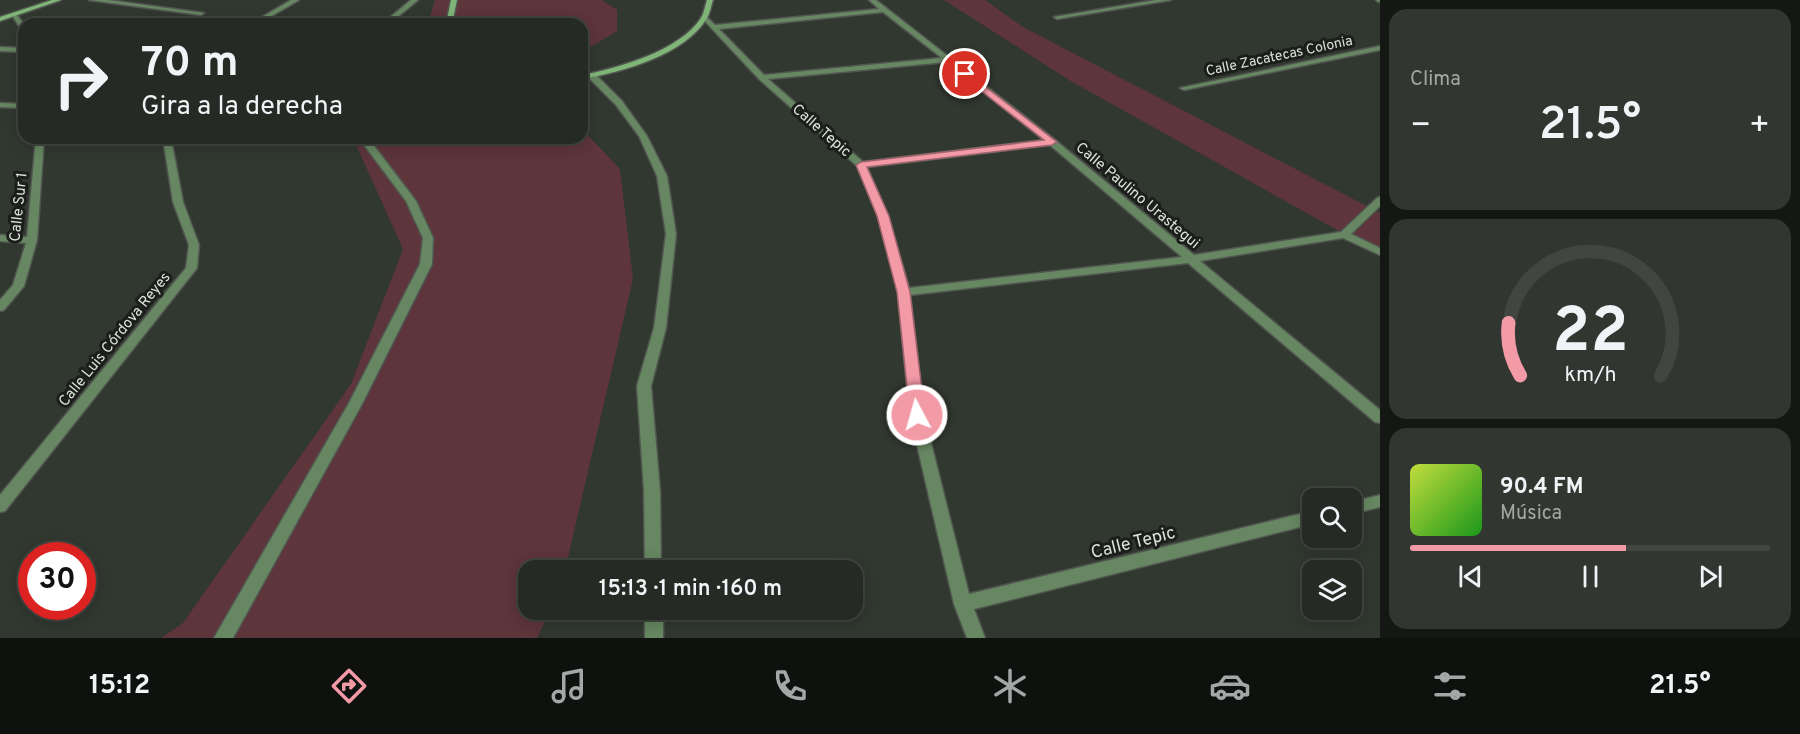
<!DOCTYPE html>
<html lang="es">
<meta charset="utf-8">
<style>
body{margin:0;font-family:Overpass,sans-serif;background:#313631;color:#f1f3f6;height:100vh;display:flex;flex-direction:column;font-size:22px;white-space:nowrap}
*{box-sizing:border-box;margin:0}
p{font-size:20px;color:#a3a7a6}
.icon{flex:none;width:33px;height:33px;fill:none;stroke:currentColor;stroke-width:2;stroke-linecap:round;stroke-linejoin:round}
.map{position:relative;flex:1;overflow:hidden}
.side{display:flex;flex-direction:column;gap:9px;padding:9px;background:#141714;width:420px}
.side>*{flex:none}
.hud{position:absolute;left:18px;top:18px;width:570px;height:126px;border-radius:18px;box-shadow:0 3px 15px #0003,0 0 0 2px #424641;background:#252a24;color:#f1f3f6;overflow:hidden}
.fabs{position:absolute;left:1302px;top:488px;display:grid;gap:12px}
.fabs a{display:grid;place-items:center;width:60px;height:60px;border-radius:12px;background:#252a24;box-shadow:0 3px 15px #0003,0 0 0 2px #424641;font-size:30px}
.speed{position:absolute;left:18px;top:542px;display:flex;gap:12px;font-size:30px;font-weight:700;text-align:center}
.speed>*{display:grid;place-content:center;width:78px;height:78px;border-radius:50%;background:#252a24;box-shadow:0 3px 15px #0003,0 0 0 2px #424641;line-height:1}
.speed .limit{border:9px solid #d22;background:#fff;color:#111}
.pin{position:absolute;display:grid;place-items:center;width:51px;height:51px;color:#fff;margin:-26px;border:3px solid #fff;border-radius:50%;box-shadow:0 2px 6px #0007}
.me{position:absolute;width:66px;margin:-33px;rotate:354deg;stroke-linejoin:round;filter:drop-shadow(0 0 4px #0008)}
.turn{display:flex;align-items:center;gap:21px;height:126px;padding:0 24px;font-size:27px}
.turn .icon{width:78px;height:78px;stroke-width:2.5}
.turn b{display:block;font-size:42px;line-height:51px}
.big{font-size:45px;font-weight:600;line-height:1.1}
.side .card{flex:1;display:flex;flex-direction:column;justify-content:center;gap:9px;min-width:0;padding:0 21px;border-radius:18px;background:#313631}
.side .dial{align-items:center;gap:0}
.dial svg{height:156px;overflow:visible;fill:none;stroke:#424641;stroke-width:7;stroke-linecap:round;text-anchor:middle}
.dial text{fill:#f1f3f6;stroke:none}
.song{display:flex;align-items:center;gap:18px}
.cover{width:72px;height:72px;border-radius:9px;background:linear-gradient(135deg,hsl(70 70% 55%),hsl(120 70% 35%))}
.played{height:6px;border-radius:3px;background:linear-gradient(90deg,#f39aa7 60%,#424641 60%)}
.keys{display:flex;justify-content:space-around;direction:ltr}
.heat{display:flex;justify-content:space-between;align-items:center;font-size:33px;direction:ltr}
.trip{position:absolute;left:518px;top:560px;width:345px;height:60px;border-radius:18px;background:#252a24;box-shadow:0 3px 15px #0003,0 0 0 2px #424641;font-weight:600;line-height:60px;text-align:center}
.dock{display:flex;height:96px;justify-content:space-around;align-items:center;background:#0f110e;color:#a3a7a6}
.dock .icon{width:42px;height:42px}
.dock .on{color:#f39aa7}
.dock b{font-size:27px;color:#f1f3f6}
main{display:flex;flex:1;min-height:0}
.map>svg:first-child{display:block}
</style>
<main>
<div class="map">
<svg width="1380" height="638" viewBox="0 0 1380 638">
<rect width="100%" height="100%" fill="#313830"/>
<path fill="#5d353b" d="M 435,0 L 602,0 L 617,10 L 617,31 L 582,52 L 582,24 L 428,24 Z
M 944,0 L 985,0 L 1023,27 L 1380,213 L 1380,254 L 1069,80 Z
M 582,129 L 620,169 L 633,279 L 565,570 L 528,570 L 528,609 L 551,609 L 537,638 L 161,638 L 183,623 L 351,384 L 403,249 L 353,138 L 582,138 Z"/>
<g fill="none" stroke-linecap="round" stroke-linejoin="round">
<defs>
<path id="street" d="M 89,0 L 108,0 L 204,13 L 201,15 Z
M 291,0 L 299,0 L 258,24 L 250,24 Z
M 411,0 L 418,0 L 389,24 L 382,24 Z
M 869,0 L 876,0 L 1055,140 L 1194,255 L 1341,232 L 1377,198 L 1380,197 L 1380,206 L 1351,234 L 1380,248 L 1380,255 L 1343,238 L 1200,261 L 1380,410 L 1380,423 L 1375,422 L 1188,263 L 910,295 L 924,415 L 969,594 L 1312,511 L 1312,524 L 974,609 L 985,638 L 967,638 L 954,604 L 910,415 L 898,292 L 878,216 L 857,166 L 759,79 L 701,17 L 706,16 L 715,25 L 879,9 ZM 883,12 L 942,58 L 764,75 L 719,29 ZM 946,62 L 1044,140 L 863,162 L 768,79 ZM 1050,145 L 1182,257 L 909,288 L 888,216 L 867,167 Z
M 1156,0 L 1171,0 L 1057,19 L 1054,17 Z
M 1376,0 L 1380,0 L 1380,2 L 1377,1 Z
M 15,13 L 24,24 L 24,32 L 22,31 L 12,15 Z
M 1380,46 L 1380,50 L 1184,90 L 1180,88 Z
M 0,47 L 24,48 L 24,52 L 0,51 Z
M 589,74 L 595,74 L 622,101 L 647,136 L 667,176 L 676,234 L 666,328 L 651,386 L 660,491 L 661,570 L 645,570 L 644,491 L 637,386 L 654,328 L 666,234 L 657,176 L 639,136 L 616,105 L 589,78 Z
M 0,103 L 24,104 L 24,108 L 0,107 Z
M 36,138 L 44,138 L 37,240 L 24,286 L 4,310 L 0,311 L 0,300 L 13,285 L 26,243 L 0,241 L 0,235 L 27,237 Z
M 163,138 L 171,138 L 183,202 L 199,245 L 197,268 L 5,511 L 0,512 L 0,495 L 186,268 L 189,245 L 173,202 Z
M 359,138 L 368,138 L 416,201 L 433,238 L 432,264 L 362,404 L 233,638 L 214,638 L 349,403 L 420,264 L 423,238 L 406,201 Z
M 1380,495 L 1380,507 L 1352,514 L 1352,502 Z
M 645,609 L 663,609 L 663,638 L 645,638 Z"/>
<path id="secondary" d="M 52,0 L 61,0 L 0,21 L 0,17 Z
M 451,0 L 457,0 L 452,24 L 446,24 Z
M 707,0 L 713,0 C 711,6 710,13 707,18 C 685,55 622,72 582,79 L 582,75 C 619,68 679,51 701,18 C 704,13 705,6 707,0 Z"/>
</defs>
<use href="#street" stroke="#50564f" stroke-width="3"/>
<use href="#secondary" stroke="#50564f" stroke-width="3"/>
<use href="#street" fill="#668761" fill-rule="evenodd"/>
<use href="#secondary" fill="#80b578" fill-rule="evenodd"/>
</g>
<path fill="#f39aa7" stroke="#9e646d" stroke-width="1.5" d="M 965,71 L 1057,142 L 1052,145 L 867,167 L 889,216 L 910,292 L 925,415 L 917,421 L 910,415 L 897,292 L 877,216 L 856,165 L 861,162 L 1044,140 L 962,76 Z"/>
<g text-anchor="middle" stroke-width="6" stroke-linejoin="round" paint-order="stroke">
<g font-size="14" fill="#dce1db" stroke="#1b1e1a">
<text transform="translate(1279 55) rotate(-12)" y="5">Calle Zacatecas Colonia</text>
</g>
<g font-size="15" fill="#dce1db" stroke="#1b1e1a">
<text transform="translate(822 130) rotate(41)" y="5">Calle Tepic</text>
<text transform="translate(1138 195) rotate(40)" y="5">Calle Paulino Urastegui</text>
<text transform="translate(18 207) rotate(-84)" y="5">Calle Sur 1</text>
<text transform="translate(114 339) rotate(-51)" y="5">Calle Luis Córdova Reyes</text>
</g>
<g font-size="18" fill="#dce1db" stroke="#1b1e1a">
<text transform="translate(1133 542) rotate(-14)" y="6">Calle Tepic</text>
</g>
</g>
</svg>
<div class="fabs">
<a><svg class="icon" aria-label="search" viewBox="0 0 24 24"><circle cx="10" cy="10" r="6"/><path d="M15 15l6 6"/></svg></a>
<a><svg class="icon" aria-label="layers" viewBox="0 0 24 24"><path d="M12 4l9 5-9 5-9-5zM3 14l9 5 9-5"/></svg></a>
</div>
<div class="speed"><div class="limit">30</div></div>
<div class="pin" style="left:965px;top:74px;background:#d93025"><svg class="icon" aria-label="arrive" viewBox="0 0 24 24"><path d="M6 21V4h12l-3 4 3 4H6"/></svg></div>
<svg class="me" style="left:917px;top:415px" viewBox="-20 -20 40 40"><circle r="17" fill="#f39aa7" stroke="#fff" stroke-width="3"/><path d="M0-11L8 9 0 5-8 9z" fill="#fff"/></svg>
<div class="trip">15:13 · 1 min · 160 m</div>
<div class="hud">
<div class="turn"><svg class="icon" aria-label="right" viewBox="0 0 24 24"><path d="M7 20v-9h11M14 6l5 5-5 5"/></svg><div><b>70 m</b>Gira a la derecha</div></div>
</div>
</div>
<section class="side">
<div class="card"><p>Clima</p>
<div class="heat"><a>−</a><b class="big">21.5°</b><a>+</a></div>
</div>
<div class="card dial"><svg viewBox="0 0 100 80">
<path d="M14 69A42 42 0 1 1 86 69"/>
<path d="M14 69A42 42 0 0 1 8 42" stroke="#f39aa7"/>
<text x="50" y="56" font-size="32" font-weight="700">22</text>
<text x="50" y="72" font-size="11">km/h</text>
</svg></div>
<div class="card">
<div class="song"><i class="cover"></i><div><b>90.4 FM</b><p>Música</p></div></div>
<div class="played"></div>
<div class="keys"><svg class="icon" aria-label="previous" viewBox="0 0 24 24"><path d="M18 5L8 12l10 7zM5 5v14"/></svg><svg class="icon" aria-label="pause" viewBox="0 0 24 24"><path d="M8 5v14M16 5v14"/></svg><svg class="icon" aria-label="next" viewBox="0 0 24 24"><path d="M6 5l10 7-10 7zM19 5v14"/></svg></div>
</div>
</section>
</main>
<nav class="dock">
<b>15:12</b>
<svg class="icon on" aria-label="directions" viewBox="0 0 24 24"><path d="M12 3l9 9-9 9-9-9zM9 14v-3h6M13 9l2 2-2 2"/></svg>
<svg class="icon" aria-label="music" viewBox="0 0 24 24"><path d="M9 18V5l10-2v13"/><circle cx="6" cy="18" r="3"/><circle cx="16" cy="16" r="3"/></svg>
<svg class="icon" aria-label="phone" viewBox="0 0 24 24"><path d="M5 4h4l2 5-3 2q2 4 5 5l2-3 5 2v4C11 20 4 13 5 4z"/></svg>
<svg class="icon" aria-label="climate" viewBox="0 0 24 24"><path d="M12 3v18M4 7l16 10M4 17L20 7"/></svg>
<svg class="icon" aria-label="car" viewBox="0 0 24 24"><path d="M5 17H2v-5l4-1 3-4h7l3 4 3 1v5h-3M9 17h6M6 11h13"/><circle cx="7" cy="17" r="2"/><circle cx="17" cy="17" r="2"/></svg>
<svg class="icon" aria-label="filters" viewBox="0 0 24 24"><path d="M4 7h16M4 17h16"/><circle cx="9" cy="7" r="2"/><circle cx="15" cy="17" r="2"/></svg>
<b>21.5°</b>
</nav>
